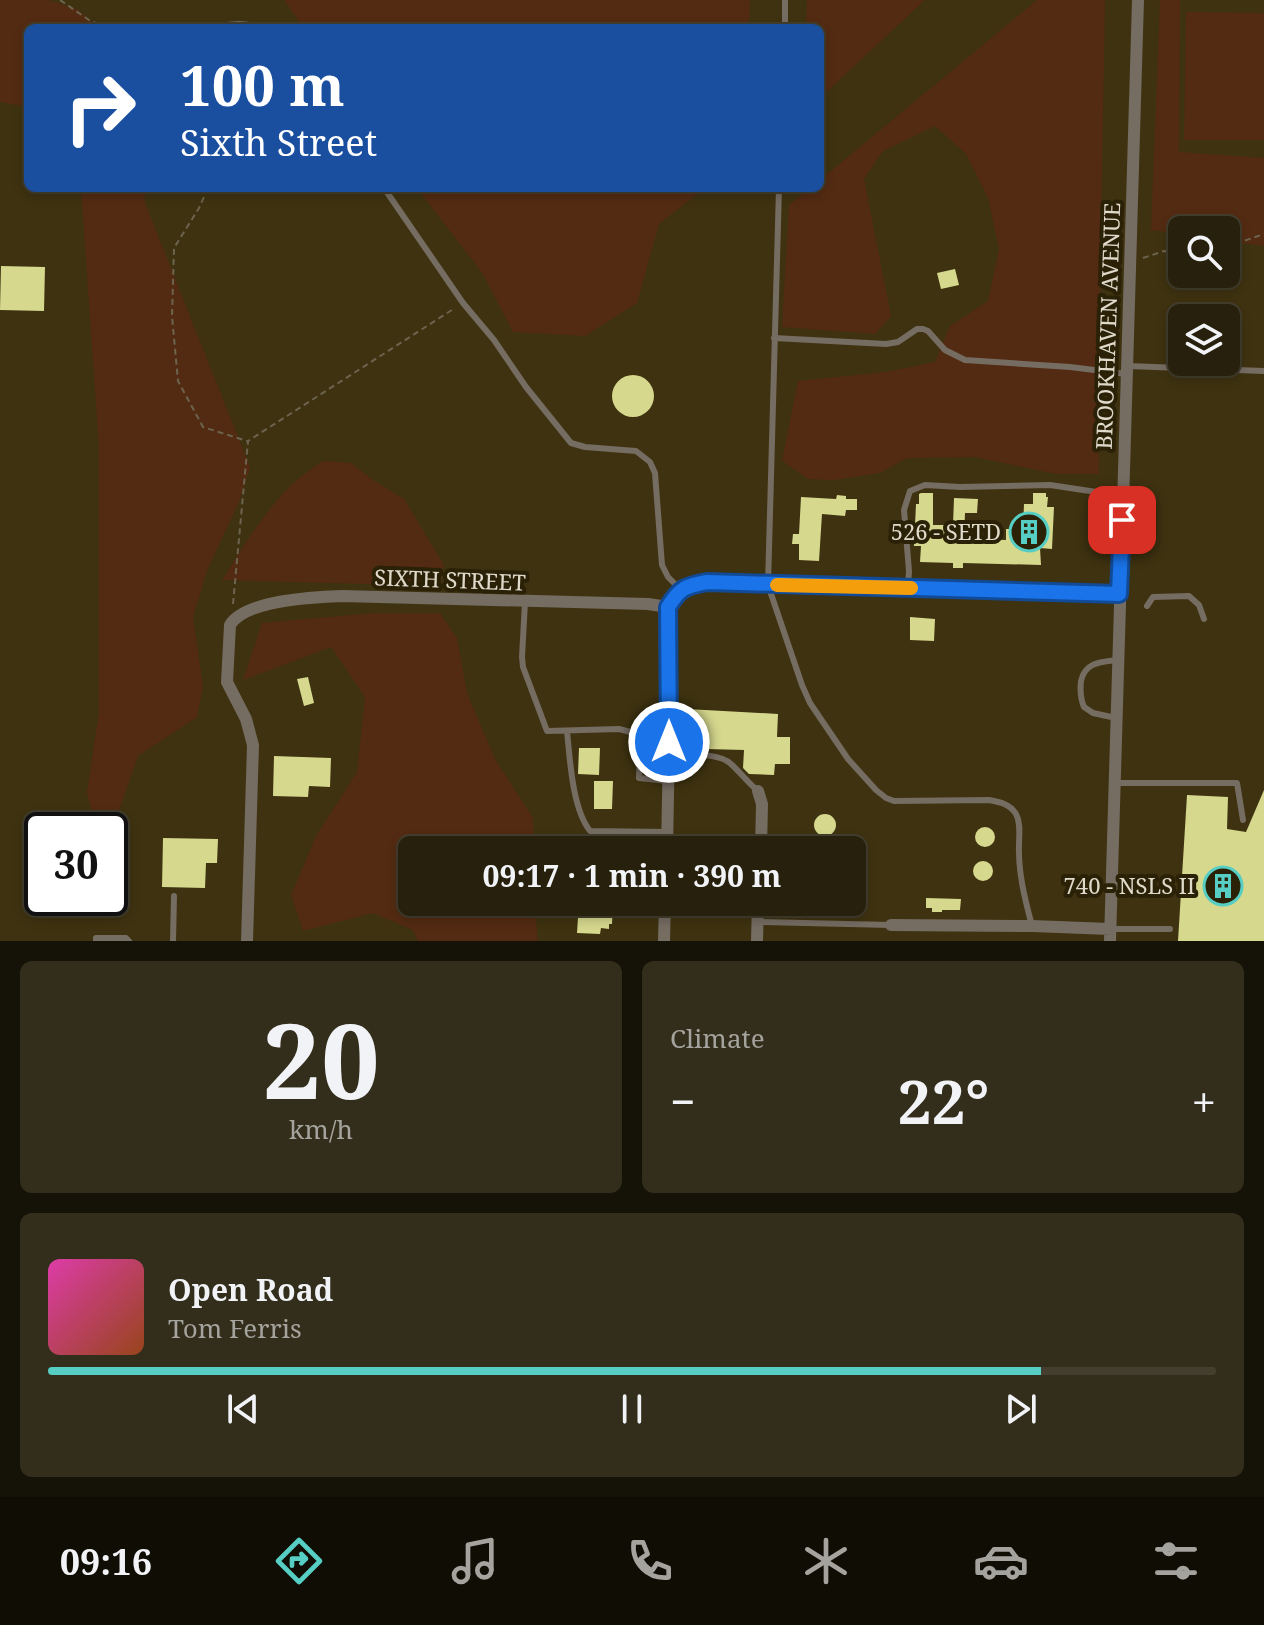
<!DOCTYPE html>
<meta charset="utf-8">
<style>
body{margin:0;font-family:"Noto Serif",serif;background:#332d1b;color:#f1f3f6;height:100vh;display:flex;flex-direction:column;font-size:30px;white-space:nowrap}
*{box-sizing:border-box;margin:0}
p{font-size:26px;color:#a4a39d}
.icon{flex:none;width:44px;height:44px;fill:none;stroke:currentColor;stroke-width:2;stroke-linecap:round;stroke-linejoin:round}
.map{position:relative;height:941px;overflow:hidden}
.details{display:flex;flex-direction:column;gap:20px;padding:20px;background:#151207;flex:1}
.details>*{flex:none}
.guide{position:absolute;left:24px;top:24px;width:800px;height:168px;border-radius:12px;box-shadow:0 4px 12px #0003,0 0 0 2px #433e2e;background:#1a4fa0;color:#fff;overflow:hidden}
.controls{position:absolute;left:1168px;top:216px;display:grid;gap:16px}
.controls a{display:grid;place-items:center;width:72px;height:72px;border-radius:12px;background:#27200d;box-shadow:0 4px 12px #0003,0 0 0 2px #433e2e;font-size:40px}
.speed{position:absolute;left:24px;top:812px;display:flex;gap:16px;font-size:40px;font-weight:700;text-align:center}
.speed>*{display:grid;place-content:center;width:104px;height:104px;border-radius:50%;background:#27200d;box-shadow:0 4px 12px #0003,0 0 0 2px #433e2e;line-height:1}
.speed .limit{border:4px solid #111;border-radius:12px;background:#fff;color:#111}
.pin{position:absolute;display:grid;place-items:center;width:68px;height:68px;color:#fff;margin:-34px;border-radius:16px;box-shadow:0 4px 12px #0006}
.me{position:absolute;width:88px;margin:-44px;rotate:0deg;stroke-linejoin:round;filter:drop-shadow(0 0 6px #0008)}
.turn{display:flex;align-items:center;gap:28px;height:168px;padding:0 24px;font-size:36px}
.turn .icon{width:104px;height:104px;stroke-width:2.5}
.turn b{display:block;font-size:56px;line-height:68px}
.big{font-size:60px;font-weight:700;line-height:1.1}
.details .tile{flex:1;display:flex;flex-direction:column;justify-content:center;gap:12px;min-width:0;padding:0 28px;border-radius:12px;background:#332d1b}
.details .dial{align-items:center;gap:0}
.dial b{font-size:104px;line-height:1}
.song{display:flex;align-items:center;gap:24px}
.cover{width:96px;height:96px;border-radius:12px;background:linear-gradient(135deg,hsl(320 70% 55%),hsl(20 70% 35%))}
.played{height:8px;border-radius:4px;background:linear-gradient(90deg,#56cec3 85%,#433e2e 85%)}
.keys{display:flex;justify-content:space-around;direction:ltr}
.heat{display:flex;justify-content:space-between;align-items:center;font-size:44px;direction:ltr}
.details .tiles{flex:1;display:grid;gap:20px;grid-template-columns:1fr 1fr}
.tile:last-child{grid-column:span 2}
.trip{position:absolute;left:398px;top:836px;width:468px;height:80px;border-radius:12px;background:#27200d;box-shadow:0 4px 12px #0003,0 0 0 2px #433e2e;font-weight:700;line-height:80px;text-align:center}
.dock{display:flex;height:128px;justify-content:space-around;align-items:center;background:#100d05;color:#a4a39d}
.dock .icon{width:56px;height:56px}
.dock .on{color:#56cec3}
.dock b{font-size:36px;color:#f1f3f6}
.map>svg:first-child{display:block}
</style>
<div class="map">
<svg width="1264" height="941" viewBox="0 0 1264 941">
<rect width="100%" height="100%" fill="#342b11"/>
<path fill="#3e3210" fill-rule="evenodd" d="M 0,0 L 1264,0 L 1264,941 L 0,941 ZM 28,28 L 820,28 L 820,188 L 28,188 ZM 1182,230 L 1226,230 L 1226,274 L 1182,274 ZM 1182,318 L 1226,318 L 1226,362 L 1182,362 ZM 42,830 L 110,830 L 110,898 L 42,898 ZM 412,850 L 852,850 L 852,902 L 412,902 Z"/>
<path fill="#532b12" d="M 0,0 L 48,0 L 75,8 L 100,28 L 28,28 L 28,107 L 0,102 Z
M 284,0 L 750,0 L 749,28 L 304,28 Z
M 807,0 L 925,0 L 820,98 L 820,28 L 806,28 Z
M 1037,0 L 1105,0 L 1100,291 L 1099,474 L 1056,474 L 975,457 L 907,458 L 880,473 L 834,480 L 808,479 L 782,461 L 798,381 L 885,372 L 935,362 L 950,326 L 988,301 L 999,249 L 988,198 L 966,154 L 935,126 L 883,151 L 864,179 L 891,316 L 875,334 L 782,327 L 789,205 L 810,188 L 820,188 L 820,180 Z
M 1160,0 L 1180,0 L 1179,152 L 1264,158 L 1264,246 L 1226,241 L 1226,230 L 1182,230 L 1182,234 L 1151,230 Z
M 1186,12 L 1264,13 L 1264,140 L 1184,140 Z
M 81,188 L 144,188 L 145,203 L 250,467 L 239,502 L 207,571 L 193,617 L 203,686 L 197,717 L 138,756 L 110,836 L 110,830 L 96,830 L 87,792 L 99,712 L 99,448 Z
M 417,188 L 705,188 L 659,224 L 637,303 L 585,336 L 513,332 L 483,274 Z
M 323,461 L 351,463 L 373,480 L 404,499 L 444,565 L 439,586 L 222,580 C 244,546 266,507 297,480 C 305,473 314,467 323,461 Z
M 373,613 L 440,613 L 457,638 L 467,693 L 495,759 L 533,818 L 533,850 L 412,850 L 412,902 L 534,902 L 538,941 L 418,941 L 413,930 L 373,913 L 303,931 L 291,895 L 316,836 L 357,772 L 365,697 L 331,647 L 243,680 L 262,623 Z"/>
<path fill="#d6d88e" d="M 1,266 L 45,267 L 44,311 L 0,310 Z
M 955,269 L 959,285 L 941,289 L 937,273 Z
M612 396a21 21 0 1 1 42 0a21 21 0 1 1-42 0Z
M 921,493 L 933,493 L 933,525 L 953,525 L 954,498 L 978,499 L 977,513 L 965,513 L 964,539 L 1006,540 L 1006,529 L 1023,529 L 1024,504 L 1033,504 L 1033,493 L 1046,493 L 1046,497 L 1048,497 L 1047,507 L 1054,507 L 1052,549 L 1040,548 L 1041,565 L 963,563 L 963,568 L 953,568 L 953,563 L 920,562 L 921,546 L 914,546 L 916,504 L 919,504 L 919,494 Z
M 837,495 L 846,496 L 846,499 L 857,499 L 857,510 L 846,510 L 845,516 L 822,514 L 819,561 L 799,560 L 799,544 L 792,544 L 793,534 L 799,534 L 801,497 L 836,499 Z
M 910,617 L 935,619 L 934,641 L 910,640 Z
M 308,677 L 314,703 L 304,706 L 297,679 Z
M 687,709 L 778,714 L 777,737 L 790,737 L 790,764 L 775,764 L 774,775 L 749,774 L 743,768 L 744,750 L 706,749 L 704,727 L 678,727 L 678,715 L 688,715 Z
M 579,748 L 600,748 L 599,775 L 578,774 Z
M 274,756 L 331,758 L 330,787 L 309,786 L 308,797 L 273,796 Z
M 594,781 L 613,781 L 612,809 L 594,809 Z
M 1264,790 L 1264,941 L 1178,941 L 1187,795 L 1228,797 L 1227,829 L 1246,832 Z
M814 825a11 11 0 1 1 22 0a11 11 0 1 1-22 0Z
M975 837a10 10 0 1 1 20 0a10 10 0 1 1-20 0Z
M 163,838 L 218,839 L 217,863 L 206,863 L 205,888 L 162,887 Z
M973 871a10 10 0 1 1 20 0a10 10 0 1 1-20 0Z
M 926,898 L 961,899 L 960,910 L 942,910 L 942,912 L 932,912 L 932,908 L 926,908 Z
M 579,902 L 613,902 L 612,924 L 609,924 L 609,929 L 601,928 L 600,934 L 577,933 Z
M 799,902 L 848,902 L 848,916 L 799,915 Z"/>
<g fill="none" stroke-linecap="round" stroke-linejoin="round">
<path stroke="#6c644e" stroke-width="2" stroke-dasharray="6 4" stroke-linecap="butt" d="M 60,0 L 89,20 L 107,28
M 208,188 L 199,208 L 174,248 L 172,316 L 178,381 L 203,427 L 247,441
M 1226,247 L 1264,234
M 1143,258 L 1164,251 L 1182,252
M 233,604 L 248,441 L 455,308"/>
<path stroke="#756c62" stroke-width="6" d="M 214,27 C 229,25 244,21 259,28
M 785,28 L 785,0
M 384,188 L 463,303 L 494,340 L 526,387 L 571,443 L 585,447 L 636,451 L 650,462 L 655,473 L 662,565 L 668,577 L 681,590
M 779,188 L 768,585 L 802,685 L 810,703 L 848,759 L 876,790 L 886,798 L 894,801 L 989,800 C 1000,802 1010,804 1016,814 C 1021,823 1019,835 1019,845 C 1018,873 1025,899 1032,926
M 774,338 L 886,344 L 898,342 L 917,329 L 923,329 L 928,331 L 945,350 L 965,360 L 1070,367 L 1127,374
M 1127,366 L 1264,371
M 908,587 L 909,571 L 904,510 L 910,491 L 925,485 L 960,487 L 1050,485 L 1123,496
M 525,602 L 522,657 L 523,667 L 547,731 L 619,729 L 669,742
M 1147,606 L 1153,597 L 1189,596 L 1199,605 L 1204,619
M 1116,718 L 1093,713 L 1084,707 C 1080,698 1080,690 1081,681 C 1085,662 1101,662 1117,660
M 567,731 C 570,759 572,808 590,831 L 667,832
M 641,734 L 639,778 L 668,781
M 669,754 C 685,755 719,752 731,764 C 740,772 748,783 758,791
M 1114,783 L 1237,783 L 1243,820
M 759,922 L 891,925
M 1110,929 L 1170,929
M 96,941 L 96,938 L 126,938 L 129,941
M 173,941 L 174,896"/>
<path stroke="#756c62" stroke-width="12" d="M 758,791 L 762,804 L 761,850
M 667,850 L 669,742 L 668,607 C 680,588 685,586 707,582 L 1119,594
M 891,925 L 1032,926 L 1110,929
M 247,941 L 253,745 L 246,719 L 227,682 L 230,625 C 245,600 315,597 342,596 L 648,604 L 668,607
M 664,941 L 665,902
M 757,941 L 758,902
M 1110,941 L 1138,0"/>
</g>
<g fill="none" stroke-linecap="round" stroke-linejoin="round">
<defs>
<path id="route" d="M 669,742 L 668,607 C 680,588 685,586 707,582 L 1119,594 L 1122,520"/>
</defs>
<use href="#route" stroke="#114b97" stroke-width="20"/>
<use href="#route" stroke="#1a73e8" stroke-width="14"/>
<path stroke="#f59e0b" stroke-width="14" d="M 777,585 L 911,588"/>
</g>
<defs>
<symbol id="building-ring" viewBox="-11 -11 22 22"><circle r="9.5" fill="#2a2107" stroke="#56cec3" stroke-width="1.5"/><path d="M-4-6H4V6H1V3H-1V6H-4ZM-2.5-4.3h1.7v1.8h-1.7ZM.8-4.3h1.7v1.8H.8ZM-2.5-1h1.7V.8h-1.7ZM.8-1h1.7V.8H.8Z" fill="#56cec3"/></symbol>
</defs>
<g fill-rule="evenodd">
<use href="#building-ring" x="1007" y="510" width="44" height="44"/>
<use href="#building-ring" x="1201" y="864" width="44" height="44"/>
</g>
<g text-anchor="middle" stroke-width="8" stroke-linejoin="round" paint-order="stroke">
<g font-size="22" fill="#e0dacb" stroke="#2a2107">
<text transform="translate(1108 326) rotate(-88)" y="8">BROOKHAVEN AVENUE</text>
<text transform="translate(450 580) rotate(2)" y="8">SIXTH STREET</text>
</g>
<g font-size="22" fill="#e0dacb" stroke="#2a2107" text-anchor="end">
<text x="1001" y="540">526 - SETD</text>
<text x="1195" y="894">740 - NSLS II</text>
</g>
</g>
</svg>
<div class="controls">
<a><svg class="icon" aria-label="search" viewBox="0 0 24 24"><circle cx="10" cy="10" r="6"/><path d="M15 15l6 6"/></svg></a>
<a><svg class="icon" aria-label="layers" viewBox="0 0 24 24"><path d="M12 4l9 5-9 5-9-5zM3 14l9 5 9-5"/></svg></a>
</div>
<div class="speed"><div class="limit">30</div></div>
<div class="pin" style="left:1122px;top:520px;background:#d93025"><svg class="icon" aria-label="arrive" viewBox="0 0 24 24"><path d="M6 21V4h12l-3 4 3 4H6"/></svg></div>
<svg class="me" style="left:669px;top:742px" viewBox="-20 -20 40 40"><circle r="17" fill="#1a73e8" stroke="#fff" stroke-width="3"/><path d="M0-11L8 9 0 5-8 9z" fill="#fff"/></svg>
<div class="trip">09:17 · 1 min · 390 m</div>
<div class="guide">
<div class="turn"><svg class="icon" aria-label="right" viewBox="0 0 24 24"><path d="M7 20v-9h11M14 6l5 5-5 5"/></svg><div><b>100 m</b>Sixth Street</div></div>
</div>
</div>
<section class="details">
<div class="tiles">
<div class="tile dial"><b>20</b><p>km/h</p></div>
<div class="tile"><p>Climate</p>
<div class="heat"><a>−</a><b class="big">22°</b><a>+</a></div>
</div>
<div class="tile">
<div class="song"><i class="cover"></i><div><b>Open Road</b><p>Tom Ferris</p></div></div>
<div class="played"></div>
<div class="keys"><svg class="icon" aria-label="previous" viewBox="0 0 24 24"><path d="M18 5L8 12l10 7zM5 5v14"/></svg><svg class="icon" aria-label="pause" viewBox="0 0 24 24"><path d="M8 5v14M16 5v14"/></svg><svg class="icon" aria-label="next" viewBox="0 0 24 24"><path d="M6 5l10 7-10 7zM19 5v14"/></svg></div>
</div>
</div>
</section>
<nav class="dock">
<b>09:16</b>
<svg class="icon on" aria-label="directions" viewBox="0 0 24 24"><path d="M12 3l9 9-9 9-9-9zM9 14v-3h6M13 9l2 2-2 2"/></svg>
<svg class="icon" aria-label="music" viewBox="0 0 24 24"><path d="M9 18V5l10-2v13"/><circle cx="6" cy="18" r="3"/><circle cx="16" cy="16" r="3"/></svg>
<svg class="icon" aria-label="phone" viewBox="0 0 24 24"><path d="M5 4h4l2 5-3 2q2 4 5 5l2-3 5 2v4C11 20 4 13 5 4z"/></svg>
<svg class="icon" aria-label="climate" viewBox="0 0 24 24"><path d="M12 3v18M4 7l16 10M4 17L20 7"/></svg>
<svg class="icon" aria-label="car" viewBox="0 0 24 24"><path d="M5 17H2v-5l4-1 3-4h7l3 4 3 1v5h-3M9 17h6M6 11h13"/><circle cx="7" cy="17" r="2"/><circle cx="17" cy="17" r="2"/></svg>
<svg class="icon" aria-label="filters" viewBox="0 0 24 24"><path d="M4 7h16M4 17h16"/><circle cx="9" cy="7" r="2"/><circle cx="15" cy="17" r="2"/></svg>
</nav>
